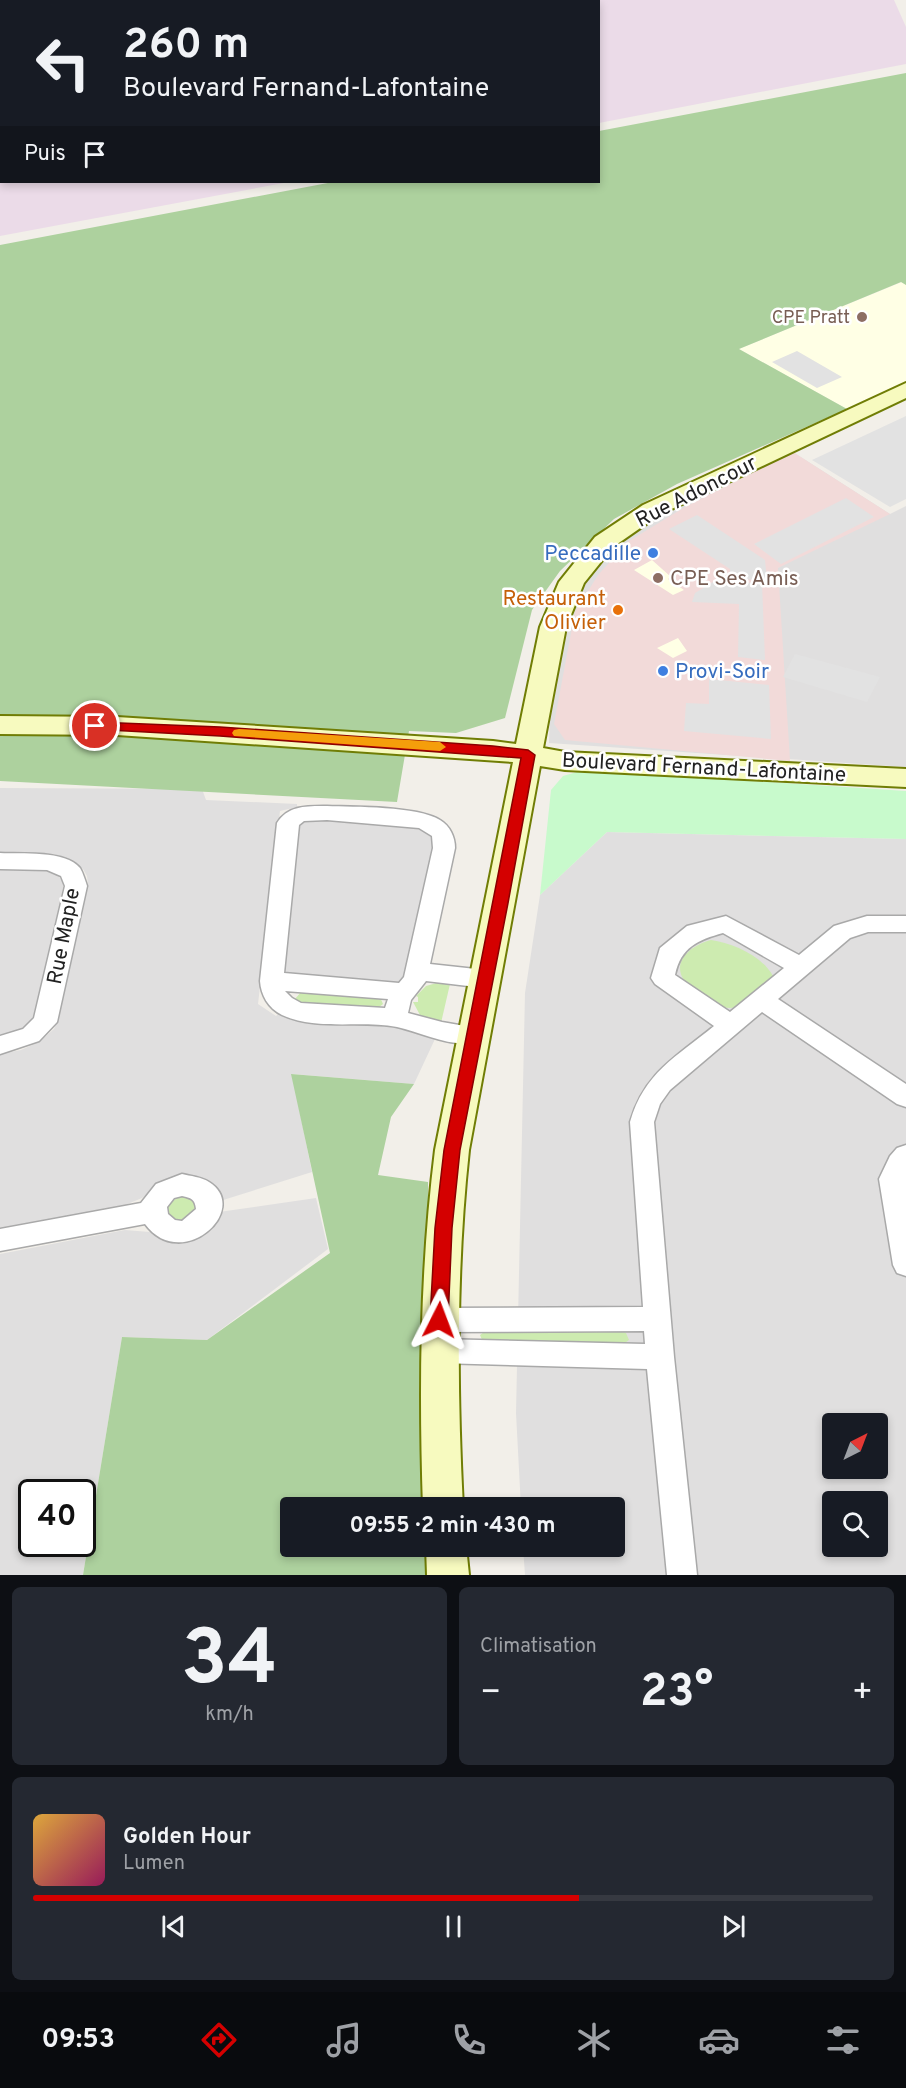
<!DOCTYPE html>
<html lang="fr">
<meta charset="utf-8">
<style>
body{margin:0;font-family:Overpass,sans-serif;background:#242831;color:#f1f3f6;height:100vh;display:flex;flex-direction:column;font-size:22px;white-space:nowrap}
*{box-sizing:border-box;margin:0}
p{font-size:20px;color:#9ea1a6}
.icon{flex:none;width:33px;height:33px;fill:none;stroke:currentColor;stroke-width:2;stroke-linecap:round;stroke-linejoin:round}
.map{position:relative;height:1575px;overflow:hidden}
.panel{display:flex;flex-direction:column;gap:12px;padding:12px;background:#0d0f14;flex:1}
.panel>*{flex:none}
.banner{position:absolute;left:0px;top:0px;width:600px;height:183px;box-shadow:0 3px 9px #0003;background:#171b24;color:#f1f3f6;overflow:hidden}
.needle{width:39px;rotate:42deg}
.buttons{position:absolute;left:822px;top:1413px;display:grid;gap:12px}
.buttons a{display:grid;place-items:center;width:66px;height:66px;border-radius:6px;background:#171b24;box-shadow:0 3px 9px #0003;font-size:30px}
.speed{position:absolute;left:18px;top:1479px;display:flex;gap:12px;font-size:30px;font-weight:700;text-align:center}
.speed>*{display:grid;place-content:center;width:78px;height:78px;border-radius:50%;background:#171b24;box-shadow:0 3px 9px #0003;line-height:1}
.speed .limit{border:3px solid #111;border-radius:9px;background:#fff;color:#111}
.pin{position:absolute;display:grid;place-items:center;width:51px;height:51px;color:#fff;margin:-26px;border:3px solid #fff;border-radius:50%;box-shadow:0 2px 6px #0007}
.me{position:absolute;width:66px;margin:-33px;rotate:3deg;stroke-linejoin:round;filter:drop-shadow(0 0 4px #0008)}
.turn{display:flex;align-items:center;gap:21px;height:126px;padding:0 24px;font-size:27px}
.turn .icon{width:78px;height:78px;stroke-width:2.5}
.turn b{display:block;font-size:42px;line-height:51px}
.then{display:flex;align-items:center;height:57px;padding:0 24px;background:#0003;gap:12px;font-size:22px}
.big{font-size:45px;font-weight:700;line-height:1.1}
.panel .card{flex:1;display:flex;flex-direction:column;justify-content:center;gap:9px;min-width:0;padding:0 21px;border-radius:9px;background:#242831}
.panel .dial{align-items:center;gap:0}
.dial b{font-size:78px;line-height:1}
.song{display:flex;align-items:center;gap:18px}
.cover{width:72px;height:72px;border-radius:9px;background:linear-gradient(135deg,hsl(40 70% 55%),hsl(330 70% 35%))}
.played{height:6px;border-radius:3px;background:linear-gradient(90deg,#d40000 65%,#363941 65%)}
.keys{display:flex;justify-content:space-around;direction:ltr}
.heat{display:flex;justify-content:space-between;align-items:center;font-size:33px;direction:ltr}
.panel .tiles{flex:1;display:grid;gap:12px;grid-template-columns:1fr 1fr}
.card:last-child{grid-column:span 2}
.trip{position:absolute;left:280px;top:1497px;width:345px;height:60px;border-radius:6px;background:#171b24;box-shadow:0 3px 9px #0003;font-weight:700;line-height:60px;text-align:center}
.menu{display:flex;height:96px;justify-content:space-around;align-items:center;background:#090b0e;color:#9ea1a6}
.menu .icon{width:42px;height:42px}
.menu .on{color:#d40000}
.menu b{font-size:27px;color:#f1f3f6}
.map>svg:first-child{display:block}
</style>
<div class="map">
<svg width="906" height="1575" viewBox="0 0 906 1575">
<rect width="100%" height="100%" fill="#f2efe9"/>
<path fill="#e0dfdf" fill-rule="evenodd" d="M 793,452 L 890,514 L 906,506 L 906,767 L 549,743 L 553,627 L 572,582 L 651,510 Z
M 0,788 L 202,789 L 206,800 L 297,804 L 297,807 L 280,811 L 258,1004 L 276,1016 L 281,1012 L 305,1019 L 394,1026 L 435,1039 L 414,1084 L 292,1074 L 312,1172 L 220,1201 L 179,1176 L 158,1185 L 142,1198 L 125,1205 L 0,1228 L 0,1054 L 21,1050 L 39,1042 L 54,1029 L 58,1020 L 88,885 L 87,876 L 83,869 L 64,857 L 53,854 L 0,854 Z
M 311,819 L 411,825 L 428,831 L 431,836 L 433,850 L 404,980 L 400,983 L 284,974 L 296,836 L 302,822 Z
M 607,832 L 906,839 L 906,1575 L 525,1575 L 523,1547 L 615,1546 L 615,1508 L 521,1508 L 516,1413 L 525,993 L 540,895 ZM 832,1424 L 878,1424 L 878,1468 L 832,1468 ZM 832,1502 L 878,1502 L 878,1546 L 832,1546 Z
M 0,870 L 49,871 L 56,873 L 64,883 L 36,1013 L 27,1026 L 19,1031 L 0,1035 Z
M 316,1198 L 328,1249 L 207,1340 L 122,1337 L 83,1575 L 0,1575 L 0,1254 L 125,1230 L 150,1232 L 162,1239 L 174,1241 L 199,1236 L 210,1229 L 217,1221 L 219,1212 ZM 32,1492 L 82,1492 L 82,1544 L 32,1544 Z"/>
<path fill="#f2dad9" d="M 793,452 L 890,514 L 778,568 L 790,761 L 565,740 L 554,724 L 575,612 L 598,575 L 629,541 L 685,507 Z"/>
<path fill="#ebdbe8" d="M 0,0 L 894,0 L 906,27 L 906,64 L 599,123 L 598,2 L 2,2 L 2,182 L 289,182 L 0,236 Z"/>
<path fill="#ffffe5" d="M 902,282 L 906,285 L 906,383 L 847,409 L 739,349 Z
M 652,560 L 671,577 L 668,579 L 684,590 L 673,595 L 634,570 Z
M 678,638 L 687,651 L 673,658 L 657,648 Z"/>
<path fill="#cdebb0" d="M 711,940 C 733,943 762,956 773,976 C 767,993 748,1007 730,1008 C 721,1008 711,1001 704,996 C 699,992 689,988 685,982 C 670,961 692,945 711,940 Z
M 440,982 L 450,984 L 441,1023 L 420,1015 L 413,1002 L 418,1002 L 418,997 L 416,996 L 426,986 Z
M 301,992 L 380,997 L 383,1004 L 378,1008 L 302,1006 L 295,999 Z
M 180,1196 L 193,1200 C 202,1218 178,1228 167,1212 L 168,1204 Z
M 487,1330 L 617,1331 L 626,1333 L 629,1340 L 622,1345 L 483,1342 L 480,1335 Z"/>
<path fill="#add19e" d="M 906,73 L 906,285 L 901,282 L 739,349 L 847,409 L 677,484 L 614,519 L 560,571 L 532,610 L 505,718 L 456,733 L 409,731 L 397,802 L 0,781 L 0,245 L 333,182 L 598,182 L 599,131 Z
M 291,1074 L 414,1084 L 391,1117 L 378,1175 L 428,1182 L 429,1347 L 434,1507 L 291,1508 L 291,1546 L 434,1547 L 435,1575 L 83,1575 L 122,1337 L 207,1340 L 330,1253 Z"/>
<path fill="#c8facc" d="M 584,770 L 906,791 L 906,839 L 607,832 L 540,895 L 551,790 L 563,776 Z"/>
<path fill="#e2e2e2" d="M 797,351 L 842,377 L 817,388 L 772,362 Z
M 906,416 L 906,499 L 890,507 L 812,460 Z
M 846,498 L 874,517 L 781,564 L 754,544 Z
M 697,515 L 765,560 L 767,580 L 730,579 L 730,569 L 669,529 Z
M 713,582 L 762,583 L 765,660 L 738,657 L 739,604 L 692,602 L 695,593 Z
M 795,654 L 880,677 L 867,702 L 783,677 Z
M 709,679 L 769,685 L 771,739 L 684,731 L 686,703 L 709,704 Z"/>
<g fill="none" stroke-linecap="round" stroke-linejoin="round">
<defs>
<path id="street" d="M 327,806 C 354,807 418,806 440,820 C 450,826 455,837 455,848 L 430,964 L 485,970 L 493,973 L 497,979 L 493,985 L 485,988 L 426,981 L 411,1000 L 408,1013 L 442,1022 L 482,1029 L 486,1035 L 482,1041 C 455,1050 423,1033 397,1027 C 360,1020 316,1031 282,1015 C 268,1008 261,995 260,981 L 277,823 C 288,805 308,806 327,806 ZM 327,820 L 419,828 L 432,836 L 433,848 L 404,977 L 399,983 L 284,973 L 299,825 L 304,821 ZM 285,991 L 388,999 L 385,1008 L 301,1003 L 292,998 Z
M 0,853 C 20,854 66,850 80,868 C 83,873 85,880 87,886 L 57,1022 L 39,1041 L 0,1054 L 0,1036 L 23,1029 L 34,1018 L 65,886 L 61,876 L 47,870 L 0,869 Z
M 726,916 L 799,955 L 834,926 L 867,916 L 906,916 L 906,932 L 868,932 L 850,938 L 778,999 L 906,1084 L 906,1107 L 897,1104 L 762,1012 L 670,1090 L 660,1104 L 654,1122 L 674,1357 L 697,1575 L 667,1575 L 647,1369 L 439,1363 L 429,1360 L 425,1351 L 429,1342 L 439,1339 L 645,1344 L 644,1331 L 439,1332 L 429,1328 L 425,1320 L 429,1312 L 439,1308 L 643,1307 L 630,1122 C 644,1073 676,1057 714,1026 L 655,984 L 651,978 L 660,948 L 687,926 ZM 723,933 L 784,968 L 730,1012 L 675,975 C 681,947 698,940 723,933 Z
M 906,1145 L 906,1276 L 897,1273 L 893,1265 L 879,1179 L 890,1156 L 897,1148 Z
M 182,1174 C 190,1176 202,1177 209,1182 C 252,1209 182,1274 145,1224 L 0,1251 L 0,1229 L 141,1203 L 156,1184 ZM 182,1196 C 191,1198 195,1199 196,1209 L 182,1221 L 175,1220 L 168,1214 L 167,1207 L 174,1198 Z"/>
<path id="secondary" d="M 906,383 L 906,398 L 659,515 L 613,547 L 584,583 L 566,627 L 543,748 L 565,752 L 906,769 L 906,787 L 565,770 L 540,766 L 469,1150 C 456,1269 457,1388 463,1508 L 423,1508 C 419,1388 420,1269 435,1150 L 513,762 L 117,735 L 0,734 L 0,716 L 117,717 L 493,741 L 516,744 L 540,627 L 559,582 L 595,537 L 643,505 Z
M 426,1546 L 466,1546 L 469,1575 L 427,1575 Z"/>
</defs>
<use href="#street" stroke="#a9a9a9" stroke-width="3"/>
<use href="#secondary" stroke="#707d05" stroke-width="4"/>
<use href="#street" fill="#fff" fill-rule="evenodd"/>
<use href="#secondary" fill="#f7fabf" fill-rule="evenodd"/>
</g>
<path fill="#d40000" stroke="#8a0000" stroke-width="1.5" d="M 95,722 L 220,727 L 493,746 L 528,750 L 535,755 L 508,903 L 460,1150 L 452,1228 L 448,1320 L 446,1326 L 439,1328 L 433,1326 L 430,1320 L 435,1228 L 444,1150 L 521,758 L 220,736 L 90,729 L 88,726 L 90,723 Z"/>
<path fill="#f59e0b" d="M 239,729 L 440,742 L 446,747 L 440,751 L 234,736 L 232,733 L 234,730 Z"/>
<g fill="#8d6e63" stroke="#fff" stroke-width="2">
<circle cx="862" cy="317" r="6"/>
<circle cx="658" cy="578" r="6"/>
</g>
<g fill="#3f7fe0" stroke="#fff" stroke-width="2">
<circle cx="653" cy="553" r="6"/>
<circle cx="663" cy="671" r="6"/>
</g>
<circle fill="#e8710a" stroke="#fff" stroke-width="2" cx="618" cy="610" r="6"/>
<g text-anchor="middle" stroke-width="5" stroke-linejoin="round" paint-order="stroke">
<g font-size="18" fill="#785e54" stroke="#fff" text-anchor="end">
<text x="850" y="323">CPE Pratt</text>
</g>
<g font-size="21" fill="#222" stroke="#fff">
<text transform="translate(696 491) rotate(-27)" y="7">Rue Adoncour</text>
<text transform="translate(704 767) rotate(3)" y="7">Boulevard Fernand-Lafontaine</text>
<text transform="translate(63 936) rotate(-79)" y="7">Rue Maple</text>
</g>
<g font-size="21" fill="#366cbe" stroke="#fff" text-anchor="end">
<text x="641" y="560">Peccadille</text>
<text x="675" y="678" text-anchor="start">Provi-Soir</text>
</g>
<g font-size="21" fill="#785e54" stroke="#fff" text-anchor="start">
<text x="670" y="585">CPE Ses Amis</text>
</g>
<g font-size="21" fill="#c56008" stroke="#fff" text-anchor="end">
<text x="606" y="605">Restaurant<tspan x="606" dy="24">Olivier</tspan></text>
</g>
</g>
</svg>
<div class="buttons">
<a><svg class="needle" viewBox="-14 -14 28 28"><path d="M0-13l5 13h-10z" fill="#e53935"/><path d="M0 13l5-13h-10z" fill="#9ea1a6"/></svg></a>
<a><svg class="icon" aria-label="search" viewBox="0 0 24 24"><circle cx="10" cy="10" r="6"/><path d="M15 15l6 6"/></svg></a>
</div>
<div class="speed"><div class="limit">40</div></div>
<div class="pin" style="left:95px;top:726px;background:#d93025"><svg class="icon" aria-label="arrive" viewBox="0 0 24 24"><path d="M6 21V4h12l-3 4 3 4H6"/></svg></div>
<svg class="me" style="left:439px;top:1320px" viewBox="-20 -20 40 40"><path d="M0-17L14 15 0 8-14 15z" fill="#d40000" stroke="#fff" stroke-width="4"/></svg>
<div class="trip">09:55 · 2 min · 430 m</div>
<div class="banner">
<div class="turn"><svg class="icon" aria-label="left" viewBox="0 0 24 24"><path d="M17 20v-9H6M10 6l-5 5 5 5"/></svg><div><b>260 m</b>Boulevard Fernand-Lafontaine</div></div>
<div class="then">Puis<svg class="icon" aria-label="arrive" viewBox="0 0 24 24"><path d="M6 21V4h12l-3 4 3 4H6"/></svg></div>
</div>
</div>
<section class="panel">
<div class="tiles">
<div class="card dial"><b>34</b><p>km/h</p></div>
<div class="card"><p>Climatisation</p>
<div class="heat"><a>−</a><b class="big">23°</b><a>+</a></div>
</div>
<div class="card">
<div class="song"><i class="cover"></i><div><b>Golden Hour</b><p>Lumen</p></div></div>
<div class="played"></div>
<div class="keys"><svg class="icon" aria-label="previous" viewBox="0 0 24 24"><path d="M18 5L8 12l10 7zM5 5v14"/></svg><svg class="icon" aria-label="pause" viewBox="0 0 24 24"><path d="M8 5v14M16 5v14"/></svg><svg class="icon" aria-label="next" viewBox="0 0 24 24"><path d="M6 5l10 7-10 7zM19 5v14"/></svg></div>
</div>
</div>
</section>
<nav class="menu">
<b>09:53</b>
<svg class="icon on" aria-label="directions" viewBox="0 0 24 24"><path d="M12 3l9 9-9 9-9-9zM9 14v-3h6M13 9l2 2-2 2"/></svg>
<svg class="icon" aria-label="music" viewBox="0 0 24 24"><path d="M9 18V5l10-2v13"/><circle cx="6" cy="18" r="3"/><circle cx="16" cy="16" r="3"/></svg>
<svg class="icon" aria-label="phone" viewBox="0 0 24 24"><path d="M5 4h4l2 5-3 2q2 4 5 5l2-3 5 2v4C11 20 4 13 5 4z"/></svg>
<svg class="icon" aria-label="climate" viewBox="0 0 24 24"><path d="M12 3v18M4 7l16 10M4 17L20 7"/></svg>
<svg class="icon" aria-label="car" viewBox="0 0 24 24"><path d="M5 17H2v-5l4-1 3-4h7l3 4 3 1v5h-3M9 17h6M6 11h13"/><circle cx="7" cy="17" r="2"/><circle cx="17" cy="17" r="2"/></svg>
<svg class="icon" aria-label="filters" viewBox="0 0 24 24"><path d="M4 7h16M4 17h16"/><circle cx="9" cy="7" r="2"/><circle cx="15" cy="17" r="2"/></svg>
</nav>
